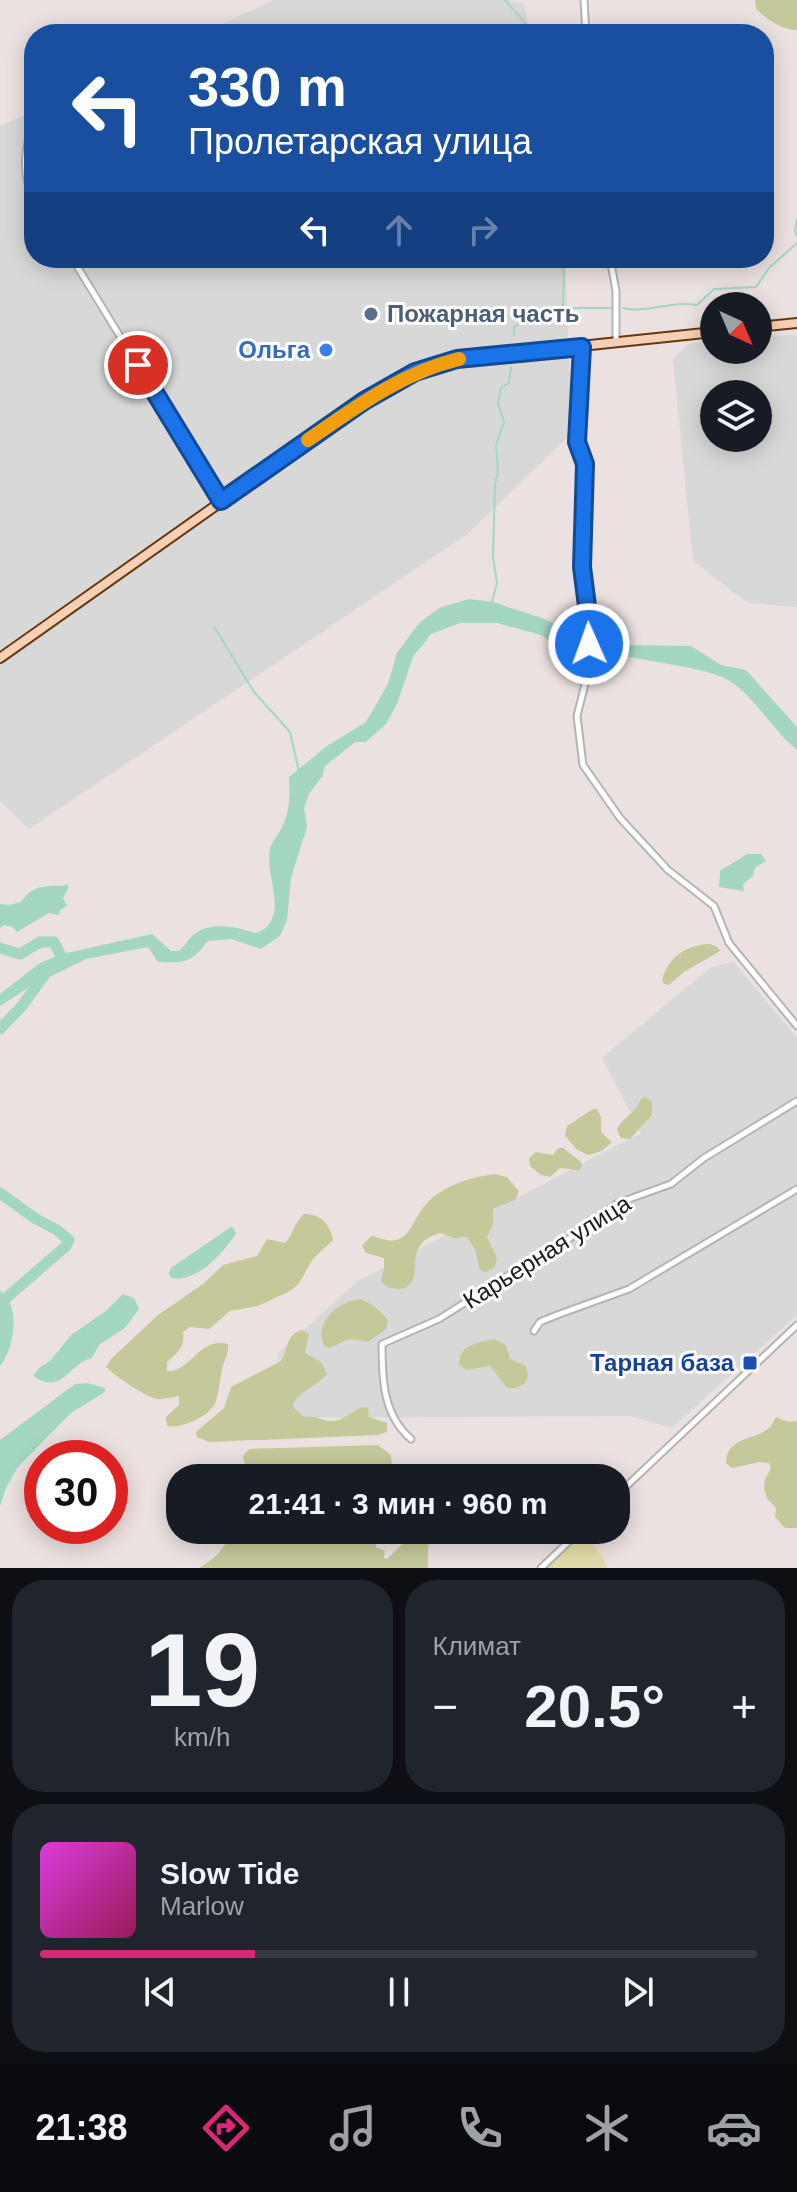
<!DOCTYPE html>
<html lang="ru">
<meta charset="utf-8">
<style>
body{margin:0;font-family:Arial,sans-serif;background:#20242c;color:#f1f3f6;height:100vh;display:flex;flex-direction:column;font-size:30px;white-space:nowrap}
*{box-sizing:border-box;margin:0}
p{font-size:26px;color:#9ea1a6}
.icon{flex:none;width:44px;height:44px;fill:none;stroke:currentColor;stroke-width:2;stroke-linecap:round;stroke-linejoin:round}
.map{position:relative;height:1568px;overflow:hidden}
.panel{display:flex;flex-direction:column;gap:12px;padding:12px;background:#0d0f14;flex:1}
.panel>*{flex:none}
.banner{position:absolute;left:24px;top:24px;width:750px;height:244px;border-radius:32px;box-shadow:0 4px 20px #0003;background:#1a4fa0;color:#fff;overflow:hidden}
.needle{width:52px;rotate:136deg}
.tools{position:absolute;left:700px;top:292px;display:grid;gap:16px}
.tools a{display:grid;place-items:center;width:72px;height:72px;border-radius:50%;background:#171b24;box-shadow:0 4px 20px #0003;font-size:40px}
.speed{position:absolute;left:24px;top:1440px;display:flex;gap:16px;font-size:40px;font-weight:700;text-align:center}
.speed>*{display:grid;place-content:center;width:104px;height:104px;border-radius:50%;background:#171b24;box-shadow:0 4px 20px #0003;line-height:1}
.speed .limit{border:12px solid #d22;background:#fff;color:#111}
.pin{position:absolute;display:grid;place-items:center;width:68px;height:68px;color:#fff;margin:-34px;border:4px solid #fff;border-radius:50%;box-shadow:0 2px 8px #0007}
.me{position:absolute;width:88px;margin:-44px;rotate:358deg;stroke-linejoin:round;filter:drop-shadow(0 0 6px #0008)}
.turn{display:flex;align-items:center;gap:28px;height:168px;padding:0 32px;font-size:36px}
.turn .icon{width:104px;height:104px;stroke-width:2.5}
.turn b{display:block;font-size:56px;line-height:68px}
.lanes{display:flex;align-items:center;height:76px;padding:0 32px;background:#0003;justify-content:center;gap:40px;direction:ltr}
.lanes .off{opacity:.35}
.big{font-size:60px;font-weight:700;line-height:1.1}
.panel .card{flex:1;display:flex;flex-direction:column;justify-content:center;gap:12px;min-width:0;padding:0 28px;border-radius:32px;background:#20242c}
.panel .dial{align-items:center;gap:0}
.dial b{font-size:104px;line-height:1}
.song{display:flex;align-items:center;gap:24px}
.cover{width:96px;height:96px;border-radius:12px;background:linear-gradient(135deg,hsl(300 70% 55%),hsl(330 70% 35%))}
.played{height:8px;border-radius:4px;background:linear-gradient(90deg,#db2777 30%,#363941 30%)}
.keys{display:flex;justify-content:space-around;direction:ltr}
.heat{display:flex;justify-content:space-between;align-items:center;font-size:44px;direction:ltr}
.panel .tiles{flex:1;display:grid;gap:12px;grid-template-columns:1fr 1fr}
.card:last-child{grid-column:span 2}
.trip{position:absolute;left:166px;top:1464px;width:464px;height:80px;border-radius:32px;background:#171b24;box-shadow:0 4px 20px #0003;font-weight:700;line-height:80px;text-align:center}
.tabs{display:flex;height:128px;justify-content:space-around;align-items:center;background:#090b0e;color:#9ea1a6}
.tabs .icon{width:56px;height:56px}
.tabs .current{color:#db2777}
.tabs b{font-size:36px;color:#f1f3f6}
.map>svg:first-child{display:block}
</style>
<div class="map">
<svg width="797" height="1568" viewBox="0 0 797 1568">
<rect width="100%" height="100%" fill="#ece1e1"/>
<path fill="#d9d8d8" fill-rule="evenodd" d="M 274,0 L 507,0 L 524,4 L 529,34 L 200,34 Z
M 34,111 L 34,258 L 565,258 L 572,433 L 465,536 L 29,829 L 0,801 L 0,126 Z
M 797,335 L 797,607 L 748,603 L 693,561 L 673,359 L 688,344 L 714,340 L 714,350 L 758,350 L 758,337 ZM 758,394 L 758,438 L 714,438 L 714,394 Z
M 734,962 L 797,1038 L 797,1315 L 672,1428 L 629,1416 L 294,1418 L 277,1354 L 358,1281 L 641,1133 L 602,1058 L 711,967 Z"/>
<path fill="#e3dca9" d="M 579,1531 L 601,1555 L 608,1568 L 541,1568 Z"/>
<path fill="#c5c898" d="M 755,0 L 797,0 L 797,30 C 781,30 768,20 756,9 Z
M 710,944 L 718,947 L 720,951 L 684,972 L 669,985 L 664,984 L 662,980 C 669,956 686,945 710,944 Z
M 645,1097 L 652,1102 L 652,1115 L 630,1139 L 621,1138 L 617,1130 C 623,1116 635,1115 641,1099 Z
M 593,1109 L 597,1109 L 601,1117 L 601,1132 L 612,1142 L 602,1151 L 588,1155 L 576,1149 L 565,1135 L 567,1126 Z
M 558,1148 L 563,1148 L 581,1162 L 582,1167 L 579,1170 L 560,1168 L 550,1177 L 541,1175 L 530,1166 L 529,1158 L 536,1152 L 553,1155 Z
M 495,1174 L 507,1177 L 519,1191 L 515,1200 L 493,1209 L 493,1224 L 487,1237 L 497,1258 L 495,1267 L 485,1272 L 480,1270 L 475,1249 L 467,1237 L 454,1238 L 441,1233 C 432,1235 424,1239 419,1247 C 410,1260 423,1288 398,1289 C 390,1289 385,1286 381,1281 L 384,1268 L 384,1258 L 366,1253 L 362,1246 L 371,1236 C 382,1238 390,1244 401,1238 C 412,1232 415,1217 423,1208 C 438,1187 470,1177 495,1174 Z
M 304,1214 C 320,1213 331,1225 333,1240 L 313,1259 L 299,1283 L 292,1290 L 258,1306 L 230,1311 L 209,1329 L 190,1327 L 183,1332 C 185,1348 178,1352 167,1362 L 167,1371 C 192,1372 198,1337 228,1344 C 229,1354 224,1360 222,1369 C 220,1379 219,1390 216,1401 C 211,1416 182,1429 167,1426 L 166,1417 L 179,1405 L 179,1396 C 172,1397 165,1399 158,1399 C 146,1398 116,1376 106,1367 L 111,1359 L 158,1315 L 203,1284 L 223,1265 L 257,1256 L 267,1239 L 285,1243 C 294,1234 294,1222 304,1214 Z
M 360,1299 C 372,1303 380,1311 388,1320 L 386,1329 L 368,1342 C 343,1337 351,1339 329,1348 L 325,1347 C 312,1323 338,1302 360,1299 Z
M 302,1330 L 309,1334 L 305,1353 L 321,1362 L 327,1374 C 317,1386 302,1389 293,1404 L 294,1408 L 304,1417 C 320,1416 320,1421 331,1421 C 343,1422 352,1410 363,1407 L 368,1408 L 369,1417 L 387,1423 L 387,1432 L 378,1435 L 209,1442 L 197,1437 L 196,1432 L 224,1408 L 231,1387 L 281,1361 C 289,1349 285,1335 302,1330 Z
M 494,1339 L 506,1345 L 510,1359 L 526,1366 L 528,1375 L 525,1383 L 517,1388 L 507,1388 L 490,1366 L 466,1370 L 459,1364 C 458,1346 478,1342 494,1339 Z
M 776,1417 L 788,1422 L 797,1421 L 797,1528 L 785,1528 L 775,1517 L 776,1508 L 767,1498 L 764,1489 L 765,1479 L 771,1468 L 769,1463 L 760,1462 L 732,1468 L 726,1463 C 726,1437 754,1441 769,1428 C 772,1425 774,1421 776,1417 Z
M 378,1445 L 391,1455 L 393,1478 C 365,1478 272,1483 252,1472 C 246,1469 244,1462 243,1456 L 249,1449 Z
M 230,1530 L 271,1530 L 282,1536 L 304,1530 L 376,1530 L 376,1547 L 385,1551 L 384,1558 L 387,1559 L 417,1530 L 438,1530 L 428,1546 L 428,1568 L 199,1568 C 215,1558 226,1550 230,1530 Z"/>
<path fill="#a3d7c2" d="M 469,599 L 493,602 L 545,619 L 569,631 L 586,645 L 595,648 L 622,645 L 691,646 L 721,665 L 746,670 L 797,727 L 797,750 C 773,730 757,701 733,683 C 713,668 651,662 625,656 L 618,657 L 611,664 L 568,652 L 541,635 L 497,623 L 460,623 L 431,634 L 413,657 L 397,704 L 386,724 L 366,742 L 355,742 L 325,766 L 323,775 L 309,794 L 304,808 L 307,827 L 291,878 L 287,920 L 280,936 L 261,949 L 231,939 L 208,941 C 191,963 185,963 158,962 L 148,947 L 86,959 L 31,986 L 0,1006 L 0,994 L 40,963 L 62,954 L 152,934 L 171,951 L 179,951 C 185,946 187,941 192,936 C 210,920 237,927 256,933 C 292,920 264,876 270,849 C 272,841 279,834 282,827 C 290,812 290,794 289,777 L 327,746 L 366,722 L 388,684 L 397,653 L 419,623 L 439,608 Z
M 747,854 L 761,854 L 766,861 L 755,868 L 753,876 L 743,884 L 744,891 L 719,887 L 720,871 Z
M 66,884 L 69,887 L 63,898 L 67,906 L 60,910 L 59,915 L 49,913 L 17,932 L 13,927 L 4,925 L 0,928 L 0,904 L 9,905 L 21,902 C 32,886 45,885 63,886 Z
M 232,1226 L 236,1233 C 224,1253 197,1283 171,1278 L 169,1274 L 171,1268 Z
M 0,1290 C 3,1294 7,1297 9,1301 C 18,1318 13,1351 0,1366 Z
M 123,1294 L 134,1298 L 139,1309 L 125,1328 L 99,1345 L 92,1358 C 68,1364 62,1396 33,1376 L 39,1368 L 51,1360 L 71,1335 L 106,1311 Z
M 87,1383 L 105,1388 L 105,1392 L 71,1413 L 17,1468 L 6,1488 L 0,1506 L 0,1440 L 75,1384 Z"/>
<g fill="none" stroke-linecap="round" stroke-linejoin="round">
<path stroke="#a3d7c2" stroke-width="2" d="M 505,0 L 535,34
M 797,219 L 795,231 L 797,236
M 558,258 L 564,271 L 563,307
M 623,308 C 644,314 673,300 697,305 L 714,289 L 756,287 L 769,268 L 797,243
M 514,335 L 514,327 L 531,314 L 569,308 L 611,308
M 492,602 L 497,583 L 493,557 L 495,483 L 498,473 L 496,445 L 504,422 L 498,403 L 501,388 L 509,383 L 511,367
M 215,628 L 254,692 L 290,732 L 299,771"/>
<path stroke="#a3d7c2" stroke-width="11" d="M 0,948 L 20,954 L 40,942 L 54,942 L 63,960
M 0,1029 L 22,1006 L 48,970
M 0,1193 L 36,1219 L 57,1230 L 69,1240 L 66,1246 L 5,1299 L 1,1310"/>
<defs>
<path id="street" d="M 584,0 L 586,34
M 34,115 C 27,141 19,173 34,197
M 72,258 L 221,501
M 610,258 L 616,291 L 616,342
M 582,347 L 577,442 L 585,464 L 582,567 L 587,606 L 589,644
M 589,668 L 577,716 L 583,765 L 620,818 L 668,870 L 714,906 L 729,943 L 797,1026
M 534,1331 L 540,1322 L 557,1315 L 629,1289 L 797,1189
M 411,1439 C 383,1415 382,1379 382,1344 L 439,1319 L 512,1273 L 544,1257 L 618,1203 L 671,1184 L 704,1158 L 797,1101
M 616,1496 L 797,1325
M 541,1568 L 581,1530"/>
<path id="secondary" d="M 758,327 L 797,323
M 0,658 L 364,401 L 415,372 L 457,359 L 714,332"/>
</defs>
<use href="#street" stroke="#b4b4b4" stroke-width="9"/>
<use href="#secondary" stroke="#67370c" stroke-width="12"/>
<use href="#street" stroke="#fff" stroke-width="5"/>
<use href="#secondary" stroke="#f4d0b6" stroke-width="8"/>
</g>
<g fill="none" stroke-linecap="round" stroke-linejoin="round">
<defs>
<path id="route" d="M 138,365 L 221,501 L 364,401 L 415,372 L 457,359 L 582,347 L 577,442 L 585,464 L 582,567 L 587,606 L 589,644"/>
</defs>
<use href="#route" stroke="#114b97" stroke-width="20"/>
<use href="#route" stroke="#1a73e8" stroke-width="14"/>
<path stroke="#f59e0b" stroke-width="14" d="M 308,440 C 356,407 401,373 459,359"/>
</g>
<circle fill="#5c6f8a" stroke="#fff" stroke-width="3" cx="371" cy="314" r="8"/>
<circle fill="#3f7fe0" stroke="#fff" stroke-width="3" cx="326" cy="350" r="8"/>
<rect fill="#1a4fb4" stroke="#fff" stroke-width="3" x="742" y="1355" width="16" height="16" rx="4"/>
<g text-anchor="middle" stroke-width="6" stroke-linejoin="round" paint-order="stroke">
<g font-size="24" font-weight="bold" fill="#4e5e75" stroke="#fff" text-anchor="start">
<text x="387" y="322">Пожарная часть</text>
</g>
<g font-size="24" font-weight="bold" fill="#366cbe" stroke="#fff" text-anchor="end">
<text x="310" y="358">Ольга</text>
</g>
<g font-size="24" fill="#1b1b1b" stroke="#fff">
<text transform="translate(547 1252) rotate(-32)" y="8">Карьерная улица</text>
</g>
<g font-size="24" font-weight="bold" fill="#164399" stroke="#fff" text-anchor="end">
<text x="734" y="1371">Тарная база</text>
</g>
</g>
</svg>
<div class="tools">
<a><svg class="needle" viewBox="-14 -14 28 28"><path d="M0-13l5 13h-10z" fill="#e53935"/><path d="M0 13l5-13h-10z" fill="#9ea1a6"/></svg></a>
<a><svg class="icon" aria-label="layers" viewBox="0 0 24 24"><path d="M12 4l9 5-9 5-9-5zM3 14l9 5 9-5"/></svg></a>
</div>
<div class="speed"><div class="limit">30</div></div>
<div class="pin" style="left:138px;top:365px;background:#d93025"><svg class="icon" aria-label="arrive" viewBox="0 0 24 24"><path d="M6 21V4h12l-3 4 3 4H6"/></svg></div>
<svg class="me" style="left:589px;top:644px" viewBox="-20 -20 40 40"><circle r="17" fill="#1a73e8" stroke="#fff" stroke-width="3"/><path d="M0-11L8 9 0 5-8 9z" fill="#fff"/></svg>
<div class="trip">21:41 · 3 мин · 960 m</div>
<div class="banner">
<div class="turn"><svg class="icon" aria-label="left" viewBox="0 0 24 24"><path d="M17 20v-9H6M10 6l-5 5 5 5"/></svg><div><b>330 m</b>Пролетарская улица</div></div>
<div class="lanes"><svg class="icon" aria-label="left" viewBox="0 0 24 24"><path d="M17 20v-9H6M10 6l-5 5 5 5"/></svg><svg class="icon off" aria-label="ahead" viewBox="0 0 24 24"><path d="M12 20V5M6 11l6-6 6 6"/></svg><svg class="icon off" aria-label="right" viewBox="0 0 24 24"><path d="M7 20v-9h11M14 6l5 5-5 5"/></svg></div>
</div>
</div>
<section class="panel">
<div class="tiles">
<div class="card dial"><b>19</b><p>km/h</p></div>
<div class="card"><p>Климат</p>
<div class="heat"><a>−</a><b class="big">20.5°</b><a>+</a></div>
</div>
<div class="card">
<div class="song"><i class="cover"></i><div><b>Slow Tide</b><p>Marlow</p></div></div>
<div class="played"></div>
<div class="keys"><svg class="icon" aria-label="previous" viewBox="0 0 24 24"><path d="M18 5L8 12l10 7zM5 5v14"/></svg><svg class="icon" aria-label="pause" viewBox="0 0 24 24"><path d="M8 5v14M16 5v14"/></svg><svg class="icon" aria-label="next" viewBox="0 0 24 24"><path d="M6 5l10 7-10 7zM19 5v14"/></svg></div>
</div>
</div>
</section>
<nav class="tabs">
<b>21:38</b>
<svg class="icon current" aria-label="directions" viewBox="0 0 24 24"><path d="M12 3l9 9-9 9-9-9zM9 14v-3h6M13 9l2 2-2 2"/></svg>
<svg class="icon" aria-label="music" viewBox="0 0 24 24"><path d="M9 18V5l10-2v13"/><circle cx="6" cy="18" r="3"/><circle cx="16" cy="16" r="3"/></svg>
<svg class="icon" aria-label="phone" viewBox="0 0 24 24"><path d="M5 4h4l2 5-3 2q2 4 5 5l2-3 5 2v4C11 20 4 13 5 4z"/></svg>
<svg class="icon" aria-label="climate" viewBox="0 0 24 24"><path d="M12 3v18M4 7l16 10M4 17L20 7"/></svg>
<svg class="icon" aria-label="car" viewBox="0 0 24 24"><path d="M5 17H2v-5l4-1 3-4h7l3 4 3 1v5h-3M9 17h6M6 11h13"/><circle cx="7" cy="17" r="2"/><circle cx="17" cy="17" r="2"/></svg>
</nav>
